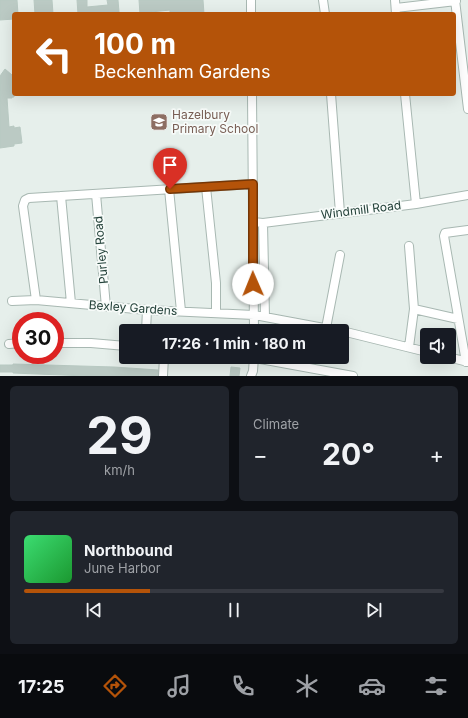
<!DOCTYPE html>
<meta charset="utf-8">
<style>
body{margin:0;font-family:Inter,sans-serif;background:#20242c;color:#f1f3f6;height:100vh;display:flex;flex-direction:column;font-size:15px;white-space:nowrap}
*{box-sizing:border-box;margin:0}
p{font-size:13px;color:#9ea1a6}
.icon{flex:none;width:22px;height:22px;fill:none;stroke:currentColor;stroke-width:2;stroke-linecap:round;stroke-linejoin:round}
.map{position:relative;height:376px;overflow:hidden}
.panel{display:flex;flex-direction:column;gap:10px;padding:10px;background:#0d0f14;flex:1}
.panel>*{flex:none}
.banner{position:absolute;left:12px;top:12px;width:444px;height:84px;border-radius:4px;box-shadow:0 4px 16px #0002;background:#b45309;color:#fff;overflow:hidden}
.buttons{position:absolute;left:420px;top:328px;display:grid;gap:8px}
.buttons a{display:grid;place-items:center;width:36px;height:36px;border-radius:4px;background:#171b24;box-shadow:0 4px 16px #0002;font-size:20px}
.speed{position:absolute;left:12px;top:312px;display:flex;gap:8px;font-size:20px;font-weight:700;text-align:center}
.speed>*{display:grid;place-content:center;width:52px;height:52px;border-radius:50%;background:#171b24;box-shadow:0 4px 16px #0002;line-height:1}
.speed .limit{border:6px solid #d22;background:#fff;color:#111}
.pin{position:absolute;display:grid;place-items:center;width:34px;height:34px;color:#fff;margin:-41px -17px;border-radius:50% 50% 50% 0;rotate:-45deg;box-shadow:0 0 4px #0007}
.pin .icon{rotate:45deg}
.me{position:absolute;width:44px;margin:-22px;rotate:359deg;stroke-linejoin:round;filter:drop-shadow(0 0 3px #0008)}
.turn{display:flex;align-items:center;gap:14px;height:84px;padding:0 16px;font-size:18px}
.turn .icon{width:52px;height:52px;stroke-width:2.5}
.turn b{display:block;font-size:28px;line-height:34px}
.big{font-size:30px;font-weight:700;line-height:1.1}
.panel .tile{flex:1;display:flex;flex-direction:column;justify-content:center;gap:6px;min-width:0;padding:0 14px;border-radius:6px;background:#20242c}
.panel .dial{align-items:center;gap:0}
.dial b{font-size:52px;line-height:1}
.song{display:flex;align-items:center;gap:12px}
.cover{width:48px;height:48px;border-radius:6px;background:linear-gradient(135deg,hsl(140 70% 55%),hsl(130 70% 35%))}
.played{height:4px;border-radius:2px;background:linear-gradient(90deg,#b45309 30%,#363941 30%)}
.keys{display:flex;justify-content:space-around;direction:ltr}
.heat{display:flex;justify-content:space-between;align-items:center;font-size:22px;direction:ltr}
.panel .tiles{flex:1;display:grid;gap:10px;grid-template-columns:1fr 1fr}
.tile:last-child{grid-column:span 2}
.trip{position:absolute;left:119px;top:324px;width:230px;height:40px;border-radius:4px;background:#171b24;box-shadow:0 4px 16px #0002;font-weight:700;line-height:40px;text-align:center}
.tab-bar{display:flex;height:64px;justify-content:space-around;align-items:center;background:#090b0e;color:#9ea1a6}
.tab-bar .icon{width:28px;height:28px}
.tab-bar .on{color:#b45309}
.tab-bar b{font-size:18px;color:#f1f3f6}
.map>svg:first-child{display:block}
</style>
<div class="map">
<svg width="468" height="376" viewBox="0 0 468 376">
<rect width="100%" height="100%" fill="#e6efeb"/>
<path fill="#bbcac4" stroke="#b8c9c2" d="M 0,0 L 17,0 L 18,14 L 14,14 L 14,19 L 0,20 Z
M 34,0 L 52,0 L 53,14 L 35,14 Z
M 77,0 L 87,0 L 87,7 L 108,5 L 107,0 L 118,0 L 119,12 L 105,13 L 105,14 L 78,14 Z
M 139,0 L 203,0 L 204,14 L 170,14 L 170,10 L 151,12 L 151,14 L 140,14 Z
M 5,69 L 12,75 L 14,75 L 14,97 L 12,97 L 12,98 L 7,98 L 9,127 L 14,126 L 14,128 L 20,127 L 22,143 L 14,144 L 14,146 L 0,148 L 0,76 Z
M 13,364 L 114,367 L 158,370 L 158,376 L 86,376 L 13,373 L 13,372 L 0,372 L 0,365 L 13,365 Z
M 231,367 L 240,368 L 239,376 L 230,376 Z"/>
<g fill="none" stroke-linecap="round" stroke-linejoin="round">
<defs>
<path id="minor" d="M 251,0 L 251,14
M 323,0 L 325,14
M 395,0 L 396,14
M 455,0 L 468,109
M 396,8 L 456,1
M 252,94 L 254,331
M 331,94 L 340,213
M 405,94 L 416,204
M 206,187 L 216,283 L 216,313
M 169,189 L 181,311
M 96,194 L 106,307
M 61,196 L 71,303
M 253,222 L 263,223 L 416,204 L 468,195
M 263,223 L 265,317
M 36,300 L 23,206 L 25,200 L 29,198 L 253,184
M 12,301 L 36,300 L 147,310 L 254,315 L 340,331
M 414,309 L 458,319
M 326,328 L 340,255
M 146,331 L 147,310
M 342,331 L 427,352
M 55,343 L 91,343 L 126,346
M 9,344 L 21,343
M 409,347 L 414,309 L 409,246
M 448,357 L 468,362
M 254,358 L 353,376
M 466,362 L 444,236 L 445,233 L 468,230
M 163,376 L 164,357
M 251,376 L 253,371 L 254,357"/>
</defs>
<use href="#minor" stroke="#a8b8b2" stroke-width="10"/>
<use href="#minor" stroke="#fff" stroke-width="8"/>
</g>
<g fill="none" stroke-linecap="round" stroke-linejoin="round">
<defs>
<path id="route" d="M 170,189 L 253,184 L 253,284"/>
</defs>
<use href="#route" stroke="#753606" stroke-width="10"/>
<use href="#route" stroke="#b45309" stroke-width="7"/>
</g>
<defs>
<symbol id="school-square" viewBox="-11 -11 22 22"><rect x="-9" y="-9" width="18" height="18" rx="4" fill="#8d6e63" stroke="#f7fbf9"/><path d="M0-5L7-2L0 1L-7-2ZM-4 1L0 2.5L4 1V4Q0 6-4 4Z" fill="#fff"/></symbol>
</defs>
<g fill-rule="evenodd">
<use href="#school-square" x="149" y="112" width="20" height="20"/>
</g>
<g text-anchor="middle" stroke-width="3.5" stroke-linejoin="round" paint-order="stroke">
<g font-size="12" fill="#785e54" stroke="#f7fbf9" text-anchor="start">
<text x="172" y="119">Hazelbury<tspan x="172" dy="14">Primary School</tspan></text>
</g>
<g font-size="12" fill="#24423a" stroke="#f7fbf9">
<text transform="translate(361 210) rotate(-7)" y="4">Windmill Road</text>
<text transform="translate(101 250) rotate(-95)" y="4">Purley Road</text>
<text transform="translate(133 308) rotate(4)" y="4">Bexley Gardens</text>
</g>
</g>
</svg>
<div class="buttons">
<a><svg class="icon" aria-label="sound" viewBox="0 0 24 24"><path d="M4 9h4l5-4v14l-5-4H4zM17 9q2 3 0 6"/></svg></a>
</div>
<div class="speed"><div class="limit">30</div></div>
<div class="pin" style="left:170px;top:189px;background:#d93025"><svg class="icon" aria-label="arrive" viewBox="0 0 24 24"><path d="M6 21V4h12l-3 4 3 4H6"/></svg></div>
<svg class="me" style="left:253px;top:284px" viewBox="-20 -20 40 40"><circle r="19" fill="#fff"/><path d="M0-13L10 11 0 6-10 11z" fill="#b45309"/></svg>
<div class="trip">17:26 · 1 min · 180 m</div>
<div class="banner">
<div class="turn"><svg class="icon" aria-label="left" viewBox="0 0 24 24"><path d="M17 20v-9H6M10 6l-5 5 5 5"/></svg><div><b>100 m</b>Beckenham Gardens</div></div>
</div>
</div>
<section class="panel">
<div class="tiles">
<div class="tile dial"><b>29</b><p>km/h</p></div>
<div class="tile"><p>Climate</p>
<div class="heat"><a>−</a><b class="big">20°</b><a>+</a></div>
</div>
<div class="tile">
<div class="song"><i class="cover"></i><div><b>Northbound</b><p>June Harbor</p></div></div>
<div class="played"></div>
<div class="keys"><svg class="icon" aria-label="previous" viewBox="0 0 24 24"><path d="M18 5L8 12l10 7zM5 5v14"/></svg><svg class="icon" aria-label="pause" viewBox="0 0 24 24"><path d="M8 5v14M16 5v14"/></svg><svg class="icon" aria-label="next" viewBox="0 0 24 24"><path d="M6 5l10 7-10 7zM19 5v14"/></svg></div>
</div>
</div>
</section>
<nav class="tab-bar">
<b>17:25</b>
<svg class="icon on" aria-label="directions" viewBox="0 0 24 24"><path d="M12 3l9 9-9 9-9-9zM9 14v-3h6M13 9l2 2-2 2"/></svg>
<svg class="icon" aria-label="music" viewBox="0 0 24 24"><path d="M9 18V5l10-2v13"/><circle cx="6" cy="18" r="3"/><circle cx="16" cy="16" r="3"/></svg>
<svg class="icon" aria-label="phone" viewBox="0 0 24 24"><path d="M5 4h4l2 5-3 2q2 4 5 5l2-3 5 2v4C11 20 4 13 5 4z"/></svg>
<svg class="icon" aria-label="climate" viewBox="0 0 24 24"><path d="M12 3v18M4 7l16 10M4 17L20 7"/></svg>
<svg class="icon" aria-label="car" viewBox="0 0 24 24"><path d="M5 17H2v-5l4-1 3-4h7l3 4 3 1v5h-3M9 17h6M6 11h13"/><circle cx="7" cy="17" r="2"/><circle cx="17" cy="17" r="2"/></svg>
<svg class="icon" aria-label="filters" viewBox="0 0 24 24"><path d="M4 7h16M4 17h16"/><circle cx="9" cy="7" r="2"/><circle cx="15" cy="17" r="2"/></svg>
</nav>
